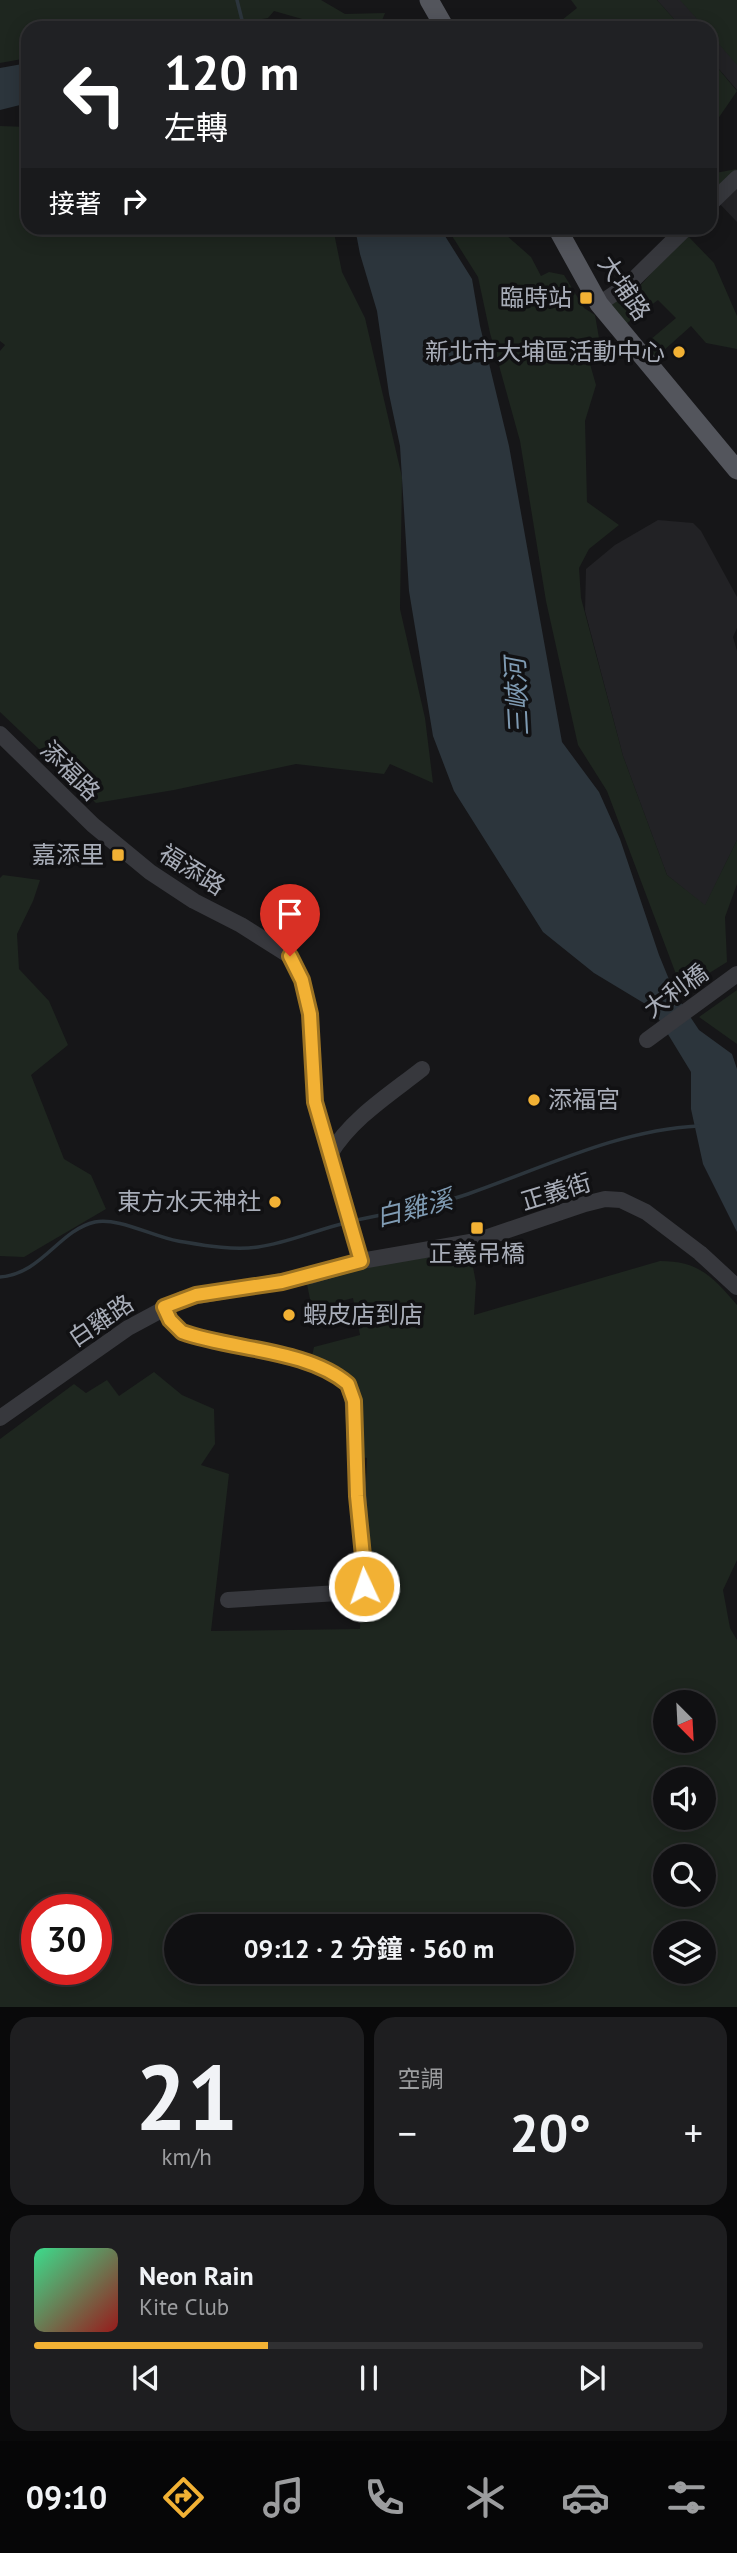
<!DOCTYPE html>
<html lang="zh-TW">
<meta charset="utf-8">
<style>
body{margin:0;font-family:"PT Sans","Noto Sans TC",sans-serif;background:#1e1e20;color:#f1f3f6;height:100vh;display:flex;flex-direction:column;font-size:26px;white-space:nowrap}
*{box-sizing:border-box;margin:0}
p{font-size:23px;color:#9c9d9f}
.icon{flex:none;width:38px;height:38px;fill:none;stroke:currentColor;stroke-width:2;stroke-linecap:round;stroke-linejoin:round}
.map{position:relative;height:2007px;overflow:hidden}
.details{display:flex;flex-direction:column;gap:10px;padding:10px;background:#09090a;flex:1}
.details>*{flex:none}
.top-card{position:absolute;left:21px;top:21px;width:696px;height:214px;border-radius:21px;box-shadow:0 4px 18px #0003,0 0 0 2px #303032;background:#202124;color:#fff;overflow:hidden}
.needle{width:46px;rotate:156deg}
.buttons{position:absolute;left:653px;top:1690px;display:grid;gap:14px}
.buttons a{display:grid;place-items:center;width:63px;height:63px;border-radius:50%;background:#101012;box-shadow:0 4px 18px #0003,0 0 0 2px #303032;font-size:35px}
.speed{position:absolute;left:21px;top:1894px;display:flex;gap:14px;font-size:35px;font-weight:700;text-align:center}
.speed>*{display:grid;place-content:center;width:91px;height:91px;border-radius:50%;background:#101012;box-shadow:0 4px 18px #0003,0 0 0 2px #303032;line-height:1}
.speed .limit{border:10px solid #d22;background:#fff;color:#111}
.pin{position:absolute;display:grid;place-items:center;width:60px;height:60px;color:#fff;margin:-72px -30px;border-radius:50% 50% 50% 0;rotate:-45deg;box-shadow:0 0 7px #0007}
.pin .icon{rotate:45deg}
.me{position:absolute;width:77px;margin:-38px;rotate:357deg;stroke-linejoin:round;filter:drop-shadow(0 0 5px #0008)}
.turn{display:flex;align-items:center;gap:24px;height:147px;padding:0 28px;font-size:32px}
.turn .icon{width:91px;height:91px;stroke-width:2.5}
.turn b{display:block;font-size:49px;line-height:60px}
.then{display:flex;align-items:center;height:66px;padding:0 28px;background:#0003;gap:14px;font-size:26px}
.big{font-size:52px;font-weight:600;line-height:1.1}
.details .card{flex:1;display:flex;flex-direction:column;justify-content:center;gap:10px;min-width:0;padding:0 24px;border-radius:21px;background:#1e1e20}
.details .dial{align-items:center;gap:0}
.dial b{font-size:91px;line-height:1}
.song{display:flex;align-items:center;gap:21px}
.cover{width:84px;height:84px;border-radius:10px;background:linear-gradient(135deg,hsl(150 70% 55%),hsl(0 70% 35%))}
.played{height:7px;border-radius:4px;background:linear-gradient(90deg,#f2b134 35%,#303032 35%)}
.keys{display:flex;justify-content:space-around;direction:ltr}
.heat{display:flex;justify-content:space-between;align-items:center;font-size:38px;direction:ltr}
.details .tiles{flex:1;display:grid;gap:10px;grid-template-columns:1fr 1fr}
.card:last-child{grid-column:span 2}
.trip{position:absolute;left:164px;top:1914px;width:410px;height:70px;border-radius:35px;background:#101012;box-shadow:0 4px 18px #0003,0 0 0 2px #303032;font-weight:600;line-height:70px;text-align:center}
.tabs{display:flex;height:112px;justify-content:space-around;align-items:center;background:#060607;color:#9c9d9f}
.tabs .icon{width:49px;height:49px}
.tabs .active{color:#f2b134}
.tabs b{font-size:32px;color:#f1f3f6}
.map>svg:first-child{display:block}
</style>
<div class="map">
<svg width="737" height="2007" viewBox="0 0 737 2007">
<rect width="100%" height="100%" fill="#161618"/>
<path fill="#222225" d="M 657,0 L 737,0 L 737,90 L 711,60 L 710,28 L 682,28 Z
M 737,184 L 737,222 L 718,202 Z
M 658,520 L 693,523 L 701,531 L 737,597 L 737,628 L 733,637 L 737,651 L 737,840 L 705,906 L 667,875 L 623,756 L 585,611 L 586,569 L 615,545 Z"/>
<path fill="#1e261f" fill-rule="evenodd" d="M 0,0 L 321,0 L 345,14 L 385,13 L 379,28 L 317,28 L 309,21 L 274,11 L 268,18 L 210,28 L 28,28 L 28,58 L 0,63 Z
M 571,0 L 657,0 L 682,28 L 552,28 L 577,8 Z
M 680,0 L 737,0 L 737,65 L 711,35 L 710,28 L 705,28 Z
M 711,60 L 737,91 L 711,129 L 710,60 Z
M 0,126 L 28,127 L 28,228 L 333,228 L 342,272 L 365,318 L 402,477 L 400,609 L 425,718 L 433,783 L 390,764 L 384,774 L 296,764 L 174,790 L 96,803 L 0,712 L 0,351 L 5,345 L 0,341 Z
M 710,169 L 715,173 L 737,169 L 710,197 Z
M 447,228 L 498,228 L 531,257 L 541,276 L 549,272 L 564,275 L 584,308 L 595,315 L 600,344 L 590,364 L 596,385 L 585,421 L 587,502 L 619,525 L 589,549 L 579,568 L 581,598 L 623,756 L 667,875 L 705,905 L 737,840 L 737,884 L 725,917 L 727,962 L 682,990 L 607,791 L 578,745 L 546,601 L 520,441 L 490,333 L 478,277 Z
M 686,234 L 714,263 L 737,316 L 737,349 L 706,343 L 691,326 L 653,360 L 643,346 L 676,318 L 658,300 L 626,324 L 607,305 L 639,287 Z
M 3,875 L 40,880 L 33,901 L 17,934 L 19,969 L 49,1001 L 68,1045 L 31,1075 L 64,1159 L 91,1175 L 106,1209 L 24,1257 L 0,1256 L 0,878 Z
M 737,990 L 737,1044 L 699,1017 Z
M 470,1251 L 476,1283 L 474,1315 L 660,1261 C 699,1261 713,1277 737,1305 L 737,1560 L 723,1590 L 730,1628 L 737,1640 L 737,2007 L 0,2007 L 0,1439 L 74,1384 L 86,1393 L 107,1380 L 119,1396 L 154,1372 L 182,1395 L 214,1409 L 215,1444 L 201,1465 L 229,1474 L 211,1631 L 360,1629 L 367,1458 L 361,1457 C 361,1438 364,1396 355,1380 C 347,1367 325,1361 312,1356 L 314,1347 L 360,1335 L 353,1298 L 312,1309 L 307,1284 L 362,1267 ZM 665,1703 L 704,1703 L 704,1741 L 665,1741 ZM 665,1780 L 704,1780 L 704,1818 L 665,1818 ZM 665,1857 L 704,1857 L 704,1895 L 665,1895 ZM 37,1909 L 96,1909 L 96,1969 L 37,1969 ZM 177,1927 L 562,1927 L 562,1972 L 177,1972 ZM 665,1934 L 704,1934 L 704,1972 L 665,1972 Z"/>
<path fill="#2c353c" d="M 28,63 L 28,103 L 0,110 L 0,68 Z
M 355,228 L 440,228 L 472,279 L 480,326 L 509,446 L 562,742 L 599,792 L 620,839 L 659,955 L 675,994 L 699,1030 L 732,1054 L 737,1069 L 737,1232 L 703,1164 L 691,1109 L 691,1072 L 652,1008 L 594,973 L 543,932 L 454,791 L 433,736 L 409,591 L 400,446 L 389,394 L 377,311 L 360,254 Z"/>
<g fill="none" stroke-linecap="round" stroke-linejoin="round">
<path stroke="#2c353c" stroke-width="3.5" d="M 237,0 L 244,28
M 353,1221 C 391,1212 431,1207 468,1194 C 543,1168 618,1130 698,1126
M 0,1277 C 42,1274 59,1230 95,1222 C 118,1217 154,1237 178,1241 C 202,1245 233,1251 258,1247 C 288,1243 316,1230 345,1223"/>
<path stroke="#37383d" stroke-width="16" d="M 710,204 L 737,178
M 599,304 L 630,283 L 686,228
M 0,734 L 93,825 L 150,872 L 194,901 L 241,925 L 290,956 L 302,980 L 310,1014 L 315,1103 L 361,1261
M 647,1040 L 737,974
M 330,1154 C 352,1118 389,1095 422,1069
M 164,1307 L 170,1320 L 182,1332 C 222,1346 334,1355 352,1392 L 364,1585 L 354,1592 L 228,1600
M 0,1418 L 128,1328 L 182,1299 L 310,1276 L 361,1261 L 476,1241 L 585,1204 L 605,1199 L 621,1200 L 646,1212 L 700,1253 L 737,1287"/>
<path stroke="#53555c" stroke-width="19" d="M 429,0 L 445,28
M 557,228 L 599,304 L 737,470"/>
</g>
<g fill="none" stroke-linecap="round" stroke-linejoin="round">
<defs>
<path id="route" d="M 290,956 L 302,980 L 310,1014 L 315,1102 L 361,1261 L 282,1282 L 196,1295 L 164,1307 L 170,1320 L 182,1332 C 232,1350 307,1349 348,1384 L 354,1401 L 357,1496 L 365,1576 L 364,1586"/>
</defs>
<use href="#route" stroke="#9d7322" stroke-width="18"/>
<use href="#route" stroke="#f2b134" stroke-width="12"/>
</g>
<g fill="#f2b134" stroke="#111113" stroke-width="2.5">
<rect x="579" y="291" width="14" height="14" rx="3.5"/>
<circle cx="679" cy="352" r="7"/>
<rect x="111" y="848" width="14" height="14" rx="3.5"/>
<circle cx="534" cy="1100" r="7"/>
<circle cx="275" cy="1202" r="7"/>
<rect x="470" y="1221" width="14" height="14" rx="3.5"/>
<circle cx="289" cy="1315" r="7"/>
</g>
<g text-anchor="middle" stroke-width="7" stroke-linejoin="round" paint-order="stroke">
<g font-size="24" fill="#a8adb8" stroke="#111113">
<text transform="translate(624 288) rotate(56)" y="8">大埔路</text>
<text transform="translate(70 771) rotate(45)" y="8">添福路</text>
<text transform="translate(192 870) rotate(32)" y="8">福添路</text>
<text transform="translate(676 991) rotate(-36)" y="8">大利橋</text>
<text transform="translate(556 1192) rotate(-17)" y="8">正義街</text>
<text transform="translate(101 1321) rotate(-34)" y="8">白雞路</text>
</g>
<g font-size="24" fill="#a8adb8" stroke="#111113" text-anchor="end">
<text x="572" y="306">臨時站</text>
<text x="665" y="360">新北市大埔區活動中心</text>
<text x="104" y="863">嘉添里</text>
<text x="548" y="1108" text-anchor="start">添福宮</text>
<text x="261" y="1210">東方水天神社</text>
<text x="477" y="1262" text-anchor="middle">正義吊橋</text>
<text x="303" y="1323" text-anchor="start">蝦皮店到店</text>
</g>
<g font-size="26" font-style="italic" fill="#7f9bb3" stroke="#111113">
<text transform="translate(517 697) rotate(-93)" y="9">三峽河</text>
<text transform="translate(414 1208) rotate(-14)" y="9">白雞溪</text>
</g>
</g>
</svg>
<div class="buttons">
<a><svg class="needle" viewBox="-14 -14 28 28"><path d="M0-13l5 13h-10z" fill="#e53935"/><path d="M0 13l5-13h-10z" fill="#9c9d9f"/></svg></a>
<a><svg class="icon" aria-label="sound" viewBox="0 0 24 24"><path d="M4 9h4l5-4v14l-5-4H4zM17 9q2 3 0 6"/></svg></a>
<a><svg class="icon" aria-label="search" viewBox="0 0 24 24"><circle cx="10" cy="10" r="6"/><path d="M15 15l6 6"/></svg></a>
<a><svg class="icon" aria-label="layers" viewBox="0 0 24 24"><path d="M12 4l9 5-9 5-9-5zM3 14l9 5 9-5"/></svg></a>
</div>
<div class="speed"><div class="limit">30</div></div>
<div class="pin" style="left:290px;top:956px;background:#d93025"><svg class="icon" aria-label="arrive" viewBox="0 0 24 24"><path d="M6 21V4h12l-3 4 3 4H6"/></svg></div>
<svg class="me" style="left:364px;top:1586px" viewBox="-20 -20 40 40"><circle r="17" fill="#f2b134" stroke="#fff" stroke-width="3"/><path d="M0-11L8 9 0 5-8 9z" fill="#fff"/></svg>
<div class="trip">09:12 · 2 分鐘 · 560 m</div>
<div class="top-card">
<div class="turn"><svg class="icon" aria-label="left" viewBox="0 0 24 24"><path d="M17 20v-9H6M10 6l-5 5 5 5"/></svg><div><b>120 m</b>左轉</div></div>
<div class="then">接著<svg class="icon" aria-label="right" viewBox="0 0 24 24"><path d="M7 20v-9h11M14 6l5 5-5 5"/></svg></div>
</div>
</div>
<section class="details">
<div class="tiles">
<div class="card dial"><b>21</b><p>km/h</p></div>
<div class="card"><p>空調</p>
<div class="heat"><a>−</a><b class="big">20°</b><a>+</a></div>
</div>
<div class="card">
<div class="song"><i class="cover"></i><div><b>Neon Rain</b><p>Kite Club</p></div></div>
<div class="played"></div>
<div class="keys"><svg class="icon" aria-label="previous" viewBox="0 0 24 24"><path d="M18 5L8 12l10 7zM5 5v14"/></svg><svg class="icon" aria-label="pause" viewBox="0 0 24 24"><path d="M8 5v14M16 5v14"/></svg><svg class="icon" aria-label="next" viewBox="0 0 24 24"><path d="M6 5l10 7-10 7zM19 5v14"/></svg></div>
</div>
</div>
</section>
<nav class="tabs">
<b>09:10</b>
<svg class="icon active" aria-label="directions" viewBox="0 0 24 24"><path d="M12 3l9 9-9 9-9-9zM9 14v-3h6M13 9l2 2-2 2"/></svg>
<svg class="icon" aria-label="music" viewBox="0 0 24 24"><path d="M9 18V5l10-2v13"/><circle cx="6" cy="18" r="3"/><circle cx="16" cy="16" r="3"/></svg>
<svg class="icon" aria-label="phone" viewBox="0 0 24 24"><path d="M5 4h4l2 5-3 2q2 4 5 5l2-3 5 2v4C11 20 4 13 5 4z"/></svg>
<svg class="icon" aria-label="climate" viewBox="0 0 24 24"><path d="M12 3v18M4 7l16 10M4 17L20 7"/></svg>
<svg class="icon" aria-label="car" viewBox="0 0 24 24"><path d="M5 17H2v-5l4-1 3-4h7l3 4 3 1v5h-3M9 17h6M6 11h13"/><circle cx="7" cy="17" r="2"/><circle cx="17" cy="17" r="2"/></svg>
<svg class="icon" aria-label="filters" viewBox="0 0 24 24"><path d="M4 7h16M4 17h16"/><circle cx="9" cy="7" r="2"/><circle cx="15" cy="17" r="2"/></svg>
</nav>
